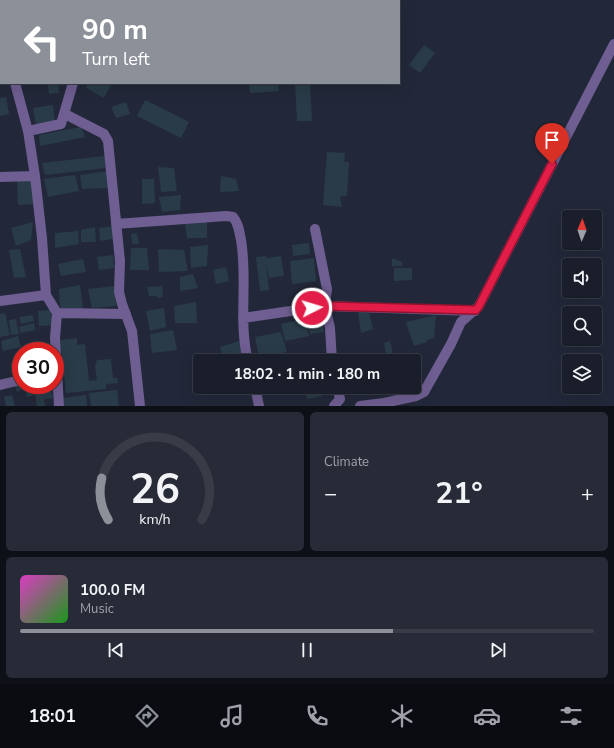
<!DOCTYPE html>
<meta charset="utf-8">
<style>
body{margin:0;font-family:"Nunito Sans",sans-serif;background:#272b37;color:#f1f3f6;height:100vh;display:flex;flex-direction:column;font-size:15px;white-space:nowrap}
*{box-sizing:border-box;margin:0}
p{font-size:13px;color:#9fa2a9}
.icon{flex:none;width:22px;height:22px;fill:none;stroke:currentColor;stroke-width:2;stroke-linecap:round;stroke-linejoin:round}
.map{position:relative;height:406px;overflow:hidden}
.details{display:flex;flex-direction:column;gap:6px;padding:6px;background:#0e1018;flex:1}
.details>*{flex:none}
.banner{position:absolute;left:0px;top:0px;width:400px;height:84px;box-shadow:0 4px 16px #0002,0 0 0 1px #383c47;background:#8c9099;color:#fff;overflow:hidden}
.needle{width:26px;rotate:2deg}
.buttons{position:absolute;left:562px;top:210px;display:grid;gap:8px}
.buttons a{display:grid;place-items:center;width:40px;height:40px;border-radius:4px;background:#1a1e2b;box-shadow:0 4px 16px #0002,0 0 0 1px #383c47;font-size:20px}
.speed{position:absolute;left:12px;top:342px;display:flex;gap:8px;font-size:20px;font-weight:700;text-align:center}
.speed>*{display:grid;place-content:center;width:52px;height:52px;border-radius:50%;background:#1a1e2b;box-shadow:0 4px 16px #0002,0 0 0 1px #383c47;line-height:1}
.speed .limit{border:6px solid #d22;background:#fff;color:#111}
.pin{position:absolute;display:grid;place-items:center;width:34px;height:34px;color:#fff;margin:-41px -17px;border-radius:50% 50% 50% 0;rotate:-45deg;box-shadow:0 0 4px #0007}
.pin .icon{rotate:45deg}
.me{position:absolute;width:44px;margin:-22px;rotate:85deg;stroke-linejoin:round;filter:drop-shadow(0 0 3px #0008)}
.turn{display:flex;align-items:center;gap:14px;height:84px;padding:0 16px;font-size:18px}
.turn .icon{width:52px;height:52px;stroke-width:2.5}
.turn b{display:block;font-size:28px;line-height:34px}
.big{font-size:30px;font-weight:700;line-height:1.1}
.details .tile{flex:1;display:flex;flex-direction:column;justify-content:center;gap:6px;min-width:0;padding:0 14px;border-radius:6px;background:#272b37}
.details .dial{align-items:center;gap:0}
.dial svg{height:104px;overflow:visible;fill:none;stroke:#383c47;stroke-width:7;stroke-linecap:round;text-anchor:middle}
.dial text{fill:#f1f3f6;stroke:none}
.song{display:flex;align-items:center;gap:12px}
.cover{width:48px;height:48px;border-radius:6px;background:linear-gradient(135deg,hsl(310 70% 55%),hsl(120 70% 35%))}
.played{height:4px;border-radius:2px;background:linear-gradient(90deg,#8c9099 65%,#383c47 65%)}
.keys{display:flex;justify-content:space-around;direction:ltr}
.heat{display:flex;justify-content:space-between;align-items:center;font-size:22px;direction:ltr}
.details .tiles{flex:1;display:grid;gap:6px;grid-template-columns:1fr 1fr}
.tile:last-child{grid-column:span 2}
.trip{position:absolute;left:193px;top:354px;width:228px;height:40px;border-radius:4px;background:#1a1e2b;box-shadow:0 4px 16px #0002,0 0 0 1px #383c47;font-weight:700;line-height:40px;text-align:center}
.tab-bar{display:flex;height:64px;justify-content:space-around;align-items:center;background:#0a0c11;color:#9fa2a9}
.tab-bar .icon{width:28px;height:28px}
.tab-bar .selected{color:#8c9099}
.tab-bar b{font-size:18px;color:#f1f3f6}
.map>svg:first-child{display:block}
</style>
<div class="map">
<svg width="614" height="406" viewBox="0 0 614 406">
<rect width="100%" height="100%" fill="#222839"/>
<path fill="#293b48" d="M 424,45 L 435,53 L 420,73 L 409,65 Z
M 48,83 L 58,83 L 59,93 L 49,94 Z
M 88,83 L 112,83 L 104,98 L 86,88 Z
M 249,83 L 278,83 L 279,91 L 250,93 Z
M 295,83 L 310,83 L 312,121 L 297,121 Z
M 6,97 L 9,114 L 0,116 L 0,98 Z
M 145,100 L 189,122 L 181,138 L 137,116 Z
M 126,102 L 130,114 L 116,118 L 111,107 Z
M 53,105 L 55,122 L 36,125 L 33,108 Z
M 81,127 L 85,137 L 40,146 L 39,135 Z
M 327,152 L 345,153 L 344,162 L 349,162 L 347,196 L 340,196 L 342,207 L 323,205 Z
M 105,156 L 106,168 L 45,175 L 42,163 Z
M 158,167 L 174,168 L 177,191 L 161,192 Z
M 107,171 L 108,188 L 82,189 L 80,175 Z
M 75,175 L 79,191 L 48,197 L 44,179 Z
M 221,176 L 236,179 L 239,191 L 220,192 Z
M 142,179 L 154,179 L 155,203 L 142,204 Z
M 17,180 L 33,180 L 36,204 L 18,205 Z
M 181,195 L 180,210 L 162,212 L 159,197 Z
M 207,220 L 207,238 L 187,238 L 185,224 Z
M 33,222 L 31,240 L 16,246 L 11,228 Z
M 113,226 L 113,239 L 100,241 L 99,228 Z
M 95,227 L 96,242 L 81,242 L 81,230 Z
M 78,231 L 79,244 L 55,248 L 55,233 Z
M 137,233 L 139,244 L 132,244 L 131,234 Z
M 309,243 L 310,254 L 293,256 L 292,245 Z
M 208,245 L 207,266 L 191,268 L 190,247 Z
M 131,248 L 147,248 L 149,270 L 130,270 Z
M 20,249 L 26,277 L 14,278 L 9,250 Z
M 158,249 L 184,250 L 188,271 L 159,272 Z
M 113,255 L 114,268 L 99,270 L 97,257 Z
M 266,256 L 266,258 L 281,256 L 284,276 L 269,278 L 266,262 L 269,290 L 260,291 L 256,257 Z
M 314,258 L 316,281 L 292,284 L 290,261 Z
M 392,258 L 402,262 L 402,266 L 392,266 Z
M 83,259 L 86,272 L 61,276 L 58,264 Z
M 226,267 L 229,281 L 216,284 L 213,270 Z
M 394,268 L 412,268 L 412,280 L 394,281 Z
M 193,274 L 198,288 L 180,291 L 180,277 Z
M 80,285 L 83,309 L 60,308 L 59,289 Z
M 115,286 L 116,306 L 92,308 L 88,289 Z
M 162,286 L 163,297 L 157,298 L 157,296 L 149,296 L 147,287 Z
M 196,302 L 197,323 L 175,323 L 174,306 Z
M 164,308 L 166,327 L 150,331 L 146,311 Z
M 51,310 L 52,325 L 39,326 L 38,311 Z
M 358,312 L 369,313 L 373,329 L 361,333 Z
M 5,313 L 10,335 L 0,337 L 0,314 Z
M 33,315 L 34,321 L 21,324 L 19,317 Z
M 436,315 L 434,338 L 426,340 L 427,342 L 414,346 L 406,322 Z
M 16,319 L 19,334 L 11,335 L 9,320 Z
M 305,319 L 309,336 L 285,341 L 281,324 Z
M 322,319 L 324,332 L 310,334 L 307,321 Z
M 34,323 L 35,330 L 21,333 L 19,327 Z
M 173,330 L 177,350 L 152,353 L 150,334 Z
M 281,332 L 287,352 L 259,357 L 255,337 Z
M 18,336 L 21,347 L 3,351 L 1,341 Z
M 77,338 L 77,345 L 85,344 L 89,381 L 97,380 L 95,367 L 97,360 L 111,359 L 113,378 L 117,378 L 118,383 L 106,384 L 106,389 L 66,393 L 60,340 Z
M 239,341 L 244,357 L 231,361 L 224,361 L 220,347 Z
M 390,341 L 394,357 L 387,359 L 384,343 Z
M 21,351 L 21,373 L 19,374 L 15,353 Z
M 21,385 L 34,385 L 34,395 L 27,397 L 25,389 L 17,392 L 15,386 Z
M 304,387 L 319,387 L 322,396 L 307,399 Z
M 51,390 L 53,398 L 44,399 L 45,406 L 37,406 L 35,393 Z
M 117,390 L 119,406 L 91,406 L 89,393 Z
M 12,395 L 15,406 L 6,406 L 4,397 Z
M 86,395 L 87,406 L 64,406 L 63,398 Z"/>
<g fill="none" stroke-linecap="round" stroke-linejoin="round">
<path stroke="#6e5e91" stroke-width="10" d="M 74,0 L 74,1
M 0,35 L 1,38
M 15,83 L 28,131 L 35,176 L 42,238 L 46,295 L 57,313 L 55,338 L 59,406
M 65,114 L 104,134 L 108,141 L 120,261 L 119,292 L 122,304 L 132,331 L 140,406
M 28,131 L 61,124 L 73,83
M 0,177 L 35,176
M 116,224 L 226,216 L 233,217 C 239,224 239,231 241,240 C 248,280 238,322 248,361
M 315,229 L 327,289 L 325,306 L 330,328 L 332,361
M 0,301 L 46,295
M 57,313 L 126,314
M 243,318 L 325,306 L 475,311
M 0,385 L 21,380
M 255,387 L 259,406
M 334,406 L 340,399 L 337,387
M 360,406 L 384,403 L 416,396 L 424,392 L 451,344 L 461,322 L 479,306 L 614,44"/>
</g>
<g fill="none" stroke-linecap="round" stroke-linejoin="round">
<defs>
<path id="route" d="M 312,308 L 325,306 L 476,310 L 479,306 L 552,164"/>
</defs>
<use href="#route" stroke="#92132f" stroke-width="10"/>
<use href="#route" stroke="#e11d48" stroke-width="7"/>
</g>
</svg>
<div class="buttons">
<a><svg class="needle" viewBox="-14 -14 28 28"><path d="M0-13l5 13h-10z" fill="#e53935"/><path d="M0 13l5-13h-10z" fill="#9fa2a9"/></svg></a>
<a><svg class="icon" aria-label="sound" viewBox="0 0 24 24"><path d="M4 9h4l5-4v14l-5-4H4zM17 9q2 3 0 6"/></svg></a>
<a><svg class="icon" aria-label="search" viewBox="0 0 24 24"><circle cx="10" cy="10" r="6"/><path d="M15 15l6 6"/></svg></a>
<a><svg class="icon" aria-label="layers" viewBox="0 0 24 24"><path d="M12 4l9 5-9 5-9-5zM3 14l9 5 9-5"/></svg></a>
</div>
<div class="speed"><div class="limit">30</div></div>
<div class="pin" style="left:552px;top:164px;background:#d93025"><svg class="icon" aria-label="arrive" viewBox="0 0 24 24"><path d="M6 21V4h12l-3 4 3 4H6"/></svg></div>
<svg class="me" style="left:312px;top:308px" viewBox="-20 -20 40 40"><circle r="17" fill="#e11d48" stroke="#fff" stroke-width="3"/><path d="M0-11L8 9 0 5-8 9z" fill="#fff"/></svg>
<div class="trip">18:02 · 1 min · 180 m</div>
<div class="banner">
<div class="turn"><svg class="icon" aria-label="left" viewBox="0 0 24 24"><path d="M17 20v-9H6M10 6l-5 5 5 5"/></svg><div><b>90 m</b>Turn left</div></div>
</div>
</div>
<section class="details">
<div class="tiles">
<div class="tile dial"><svg viewBox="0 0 100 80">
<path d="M14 69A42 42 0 1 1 86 69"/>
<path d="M14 69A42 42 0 0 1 9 37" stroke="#8c9099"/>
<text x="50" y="56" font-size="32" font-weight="700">26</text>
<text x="50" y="72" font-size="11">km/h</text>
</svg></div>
<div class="tile"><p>Climate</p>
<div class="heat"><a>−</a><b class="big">21°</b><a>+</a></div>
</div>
<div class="tile">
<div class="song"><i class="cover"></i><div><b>100.0 FM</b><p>Music</p></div></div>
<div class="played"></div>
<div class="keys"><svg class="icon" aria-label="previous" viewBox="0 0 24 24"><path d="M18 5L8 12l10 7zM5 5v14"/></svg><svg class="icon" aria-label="pause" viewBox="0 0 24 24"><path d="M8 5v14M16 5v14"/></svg><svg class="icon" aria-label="next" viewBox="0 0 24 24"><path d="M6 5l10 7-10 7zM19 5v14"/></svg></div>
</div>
</div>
</section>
<nav class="tab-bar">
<b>18:01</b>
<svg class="icon selected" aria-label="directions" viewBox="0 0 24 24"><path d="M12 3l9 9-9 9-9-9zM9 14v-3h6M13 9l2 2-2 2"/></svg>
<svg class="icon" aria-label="music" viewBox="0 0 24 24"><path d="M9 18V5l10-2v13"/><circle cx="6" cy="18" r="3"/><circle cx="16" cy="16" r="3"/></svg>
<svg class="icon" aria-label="phone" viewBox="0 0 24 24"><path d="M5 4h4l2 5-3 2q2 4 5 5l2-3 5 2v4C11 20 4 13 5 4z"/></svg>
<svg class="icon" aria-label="climate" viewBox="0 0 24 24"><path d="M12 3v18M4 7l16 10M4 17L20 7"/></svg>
<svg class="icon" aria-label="car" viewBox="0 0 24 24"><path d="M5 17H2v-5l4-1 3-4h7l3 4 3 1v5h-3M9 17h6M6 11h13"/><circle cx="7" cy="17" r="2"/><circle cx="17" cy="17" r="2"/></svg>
<svg class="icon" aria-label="filters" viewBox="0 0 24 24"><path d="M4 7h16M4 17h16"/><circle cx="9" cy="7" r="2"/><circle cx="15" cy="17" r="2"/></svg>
</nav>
